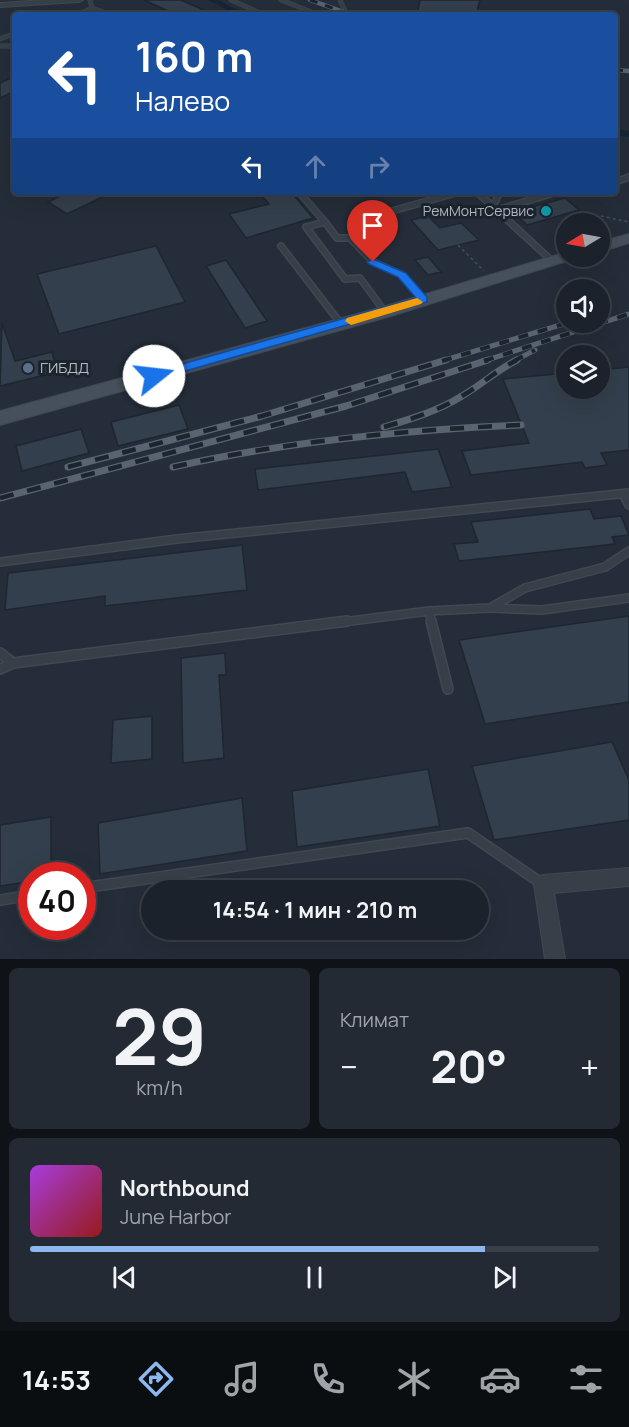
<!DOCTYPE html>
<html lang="ru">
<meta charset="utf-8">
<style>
body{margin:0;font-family:Manrope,sans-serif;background:#242a33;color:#f1f3f6;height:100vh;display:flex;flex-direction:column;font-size:22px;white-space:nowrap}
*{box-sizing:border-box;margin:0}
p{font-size:20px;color:#a0a4a9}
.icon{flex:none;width:33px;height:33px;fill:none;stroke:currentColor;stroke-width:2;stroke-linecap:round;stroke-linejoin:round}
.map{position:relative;height:959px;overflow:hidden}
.details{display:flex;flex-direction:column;gap:9px;padding:9px;background:#0f1318;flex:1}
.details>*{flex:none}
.hud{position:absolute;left:12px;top:12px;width:606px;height:183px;border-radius:6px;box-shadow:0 6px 24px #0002,0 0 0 2px #393f47;background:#1a4fa0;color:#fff;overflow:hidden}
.needle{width:39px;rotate:260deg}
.buttons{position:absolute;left:556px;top:213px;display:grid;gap:12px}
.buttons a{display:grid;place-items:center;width:54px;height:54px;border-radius:50%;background:#1b222b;box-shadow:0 6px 24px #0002,0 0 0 2px #393f47;font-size:30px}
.speed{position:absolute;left:18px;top:862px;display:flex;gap:12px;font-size:30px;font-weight:700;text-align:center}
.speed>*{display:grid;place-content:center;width:78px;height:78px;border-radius:50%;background:#1b222b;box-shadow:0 6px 24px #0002,0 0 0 2px #393f47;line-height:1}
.speed .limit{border:9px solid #d22;background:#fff;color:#111}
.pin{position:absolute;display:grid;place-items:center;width:51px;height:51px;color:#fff;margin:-62px -26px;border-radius:50% 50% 50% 0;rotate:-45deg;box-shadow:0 0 6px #0007}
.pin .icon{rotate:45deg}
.me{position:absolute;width:66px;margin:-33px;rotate:74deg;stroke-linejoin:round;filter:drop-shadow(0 0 4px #0008)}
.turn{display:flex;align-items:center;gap:21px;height:126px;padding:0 24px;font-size:27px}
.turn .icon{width:78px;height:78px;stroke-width:2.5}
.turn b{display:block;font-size:42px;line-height:51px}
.lanes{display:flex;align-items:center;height:57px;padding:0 24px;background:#0003;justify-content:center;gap:30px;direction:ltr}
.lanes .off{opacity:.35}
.big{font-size:45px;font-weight:700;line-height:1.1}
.details .card{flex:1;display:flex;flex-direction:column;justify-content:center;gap:9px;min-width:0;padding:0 21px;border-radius:9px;background:#242a33}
.details .dial{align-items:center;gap:0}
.dial b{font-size:78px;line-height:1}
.song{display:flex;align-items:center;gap:18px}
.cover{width:72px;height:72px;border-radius:9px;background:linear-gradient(135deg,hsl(280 70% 55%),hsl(0 70% 35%))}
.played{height:6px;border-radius:3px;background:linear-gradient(90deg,#8db7ef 80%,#393f47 80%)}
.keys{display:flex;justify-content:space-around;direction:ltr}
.heat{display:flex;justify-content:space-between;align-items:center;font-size:33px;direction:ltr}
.details .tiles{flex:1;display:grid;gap:9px;grid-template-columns:1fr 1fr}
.card:last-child{grid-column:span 2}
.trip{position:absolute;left:141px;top:880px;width:348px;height:60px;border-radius:30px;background:#1b222b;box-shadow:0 6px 24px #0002,0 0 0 2px #393f47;font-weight:700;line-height:60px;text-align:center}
.dock{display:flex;height:96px;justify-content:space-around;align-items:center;background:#0b0e11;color:#a0a4a9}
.dock .icon{width:42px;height:42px}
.dock .selected{color:#8db7ef}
.dock b{font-size:27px;color:#f1f3f6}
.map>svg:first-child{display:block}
</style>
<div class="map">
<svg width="629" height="959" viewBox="0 0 629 959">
<rect width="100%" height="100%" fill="#242d39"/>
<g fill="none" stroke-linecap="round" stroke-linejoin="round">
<path fill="#182535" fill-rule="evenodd" d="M 208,0 L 218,0 L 247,15 L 237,15 Z
M 615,129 L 629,131 L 629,137 L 615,135 Z"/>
</g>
<path fill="#333f4c" stroke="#1e2630" stroke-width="1.5" d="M 144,0 L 181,0 L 215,15 L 177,15 Z
M 420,0 L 480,0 L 476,15 L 417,15 Z
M 15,76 L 15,91 L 0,98 L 0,83 Z
M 69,192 L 113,192 L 67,214 L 48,202 Z
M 259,192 L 291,192 L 313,218 L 246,238 L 229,214 L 269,204 Z
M 565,198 L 579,210 L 527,225 L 513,212 Z
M 428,216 L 440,228 L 461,223 L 479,240 L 438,250 L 411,220 Z
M 156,246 L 185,302 L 59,334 L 37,274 Z
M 428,257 L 441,272 L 428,275 L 415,260 Z
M 226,260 L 267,321 L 245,328 L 206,266 Z
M 2,323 L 15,361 L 52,352 L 57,372 L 0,386 Z
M 629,367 L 629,450 L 601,453 L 607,465 L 585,468 L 582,462 L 471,475 L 462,451 L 529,443 L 503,379 L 567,373 L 567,388 L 600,388 L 600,370 Z
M 179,405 L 188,429 L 118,446 L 111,422 Z
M 81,429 L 89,453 L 22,471 L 16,446 Z
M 438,449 L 452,487 L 412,492 L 405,472 L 258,490 L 255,469 Z
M 590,509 L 594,519 L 621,516 L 629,535 L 612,537 L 615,544 L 459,561 L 454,544 L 478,542 L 471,522 Z
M 242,545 L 247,590 L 105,606 L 105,596 L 5,610 L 8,573 Z
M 629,616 L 629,702 L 485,724 L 459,640 Z
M 225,653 L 226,675 L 219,675 L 224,758 L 183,763 L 181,658 Z
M 152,716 L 152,759 L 111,763 L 113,720 Z
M 612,742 L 629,780 L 629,820 L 494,840 L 472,766 Z
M 428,769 L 440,826 L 297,847 L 292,791 Z
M 242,798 L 247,851 L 100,874 L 98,823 Z
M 51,817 L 51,876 L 32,876 L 32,881 L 0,886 L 0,825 Z"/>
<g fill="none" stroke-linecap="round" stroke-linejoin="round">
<defs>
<path id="lane-far3" d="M 90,0 L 92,8 L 112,15
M 231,0 L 264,15
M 281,0 L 319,15
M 340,0 L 346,13 L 344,15
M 78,15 L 92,8
M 0,39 L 15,33
M 0,46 L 15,46"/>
<path id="lane-far2" d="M 615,182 L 629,177
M 299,192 L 325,222
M 477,192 L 552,261
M 493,206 L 500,192
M 497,210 L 557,192
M 392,211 L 459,192
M 281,246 L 341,324
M 385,312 L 360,278 L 345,279 L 306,227 L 325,222 L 337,238 L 350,238 L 373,262 L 402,275 L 423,300"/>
<path id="lane-far1" d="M 623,494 L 629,505
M 0,562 L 177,539 L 629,493
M 490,608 L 542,610 L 629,598
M 429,611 L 432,623
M 335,623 L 429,611 L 490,608 L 525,588 L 605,567 L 629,551"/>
<path id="lane" d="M 431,621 L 448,689
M 0,653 L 13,663
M 0,669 L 13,663 L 347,621
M 82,888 L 468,833 L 541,883
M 0,900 L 32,895"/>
<path id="street" d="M 45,0 L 83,0 L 79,2 L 0,7 L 0,3 Z
M 629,868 L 629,886 L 554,893 L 565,959 L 545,959 L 534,884 L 536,877 L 543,875 Z"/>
<path id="secondary" d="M 629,234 L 629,243 L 600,252 L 600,242 Z
M 567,252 L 567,256 L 575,256 L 573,259 L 391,316 L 0,425 L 0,411 L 379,308 Z"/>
</defs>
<use href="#lane-far3" stroke="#404852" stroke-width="5"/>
<use href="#lane-far2" stroke="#404852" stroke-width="8"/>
<use href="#lane-far1" stroke="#404852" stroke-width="10"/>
<use href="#lane" stroke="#404852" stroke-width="12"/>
<use href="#street" stroke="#404852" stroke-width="2"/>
<use href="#secondary" stroke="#404852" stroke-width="2"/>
<path stroke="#3e5152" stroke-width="1.5" stroke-dasharray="3 3" stroke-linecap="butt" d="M 601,216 L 629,222
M 458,245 L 484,271"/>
<use href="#lane-far3" stroke="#373f49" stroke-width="4"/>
<use href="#lane-far2" stroke="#373f49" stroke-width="5"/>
<use href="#lane-far1" stroke="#373f49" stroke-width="7"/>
<use href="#lane" stroke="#373f49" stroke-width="9"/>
<use href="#street" fill="#373f49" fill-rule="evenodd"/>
<use href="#secondary" fill="#464f5c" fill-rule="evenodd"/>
<defs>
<path id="rail-far2" d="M 310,0 L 352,15
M 615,70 L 629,71"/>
<path id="rail-far1" d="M 442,361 L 570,322
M 484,361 L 629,314
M 514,361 L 535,350"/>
<path id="rail" d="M 384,427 C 411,419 438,411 462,396 C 481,385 497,370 517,360
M 68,467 L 262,416 L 446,360
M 173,467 C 288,441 404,430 521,425
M 0,498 L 346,406 L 488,360"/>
</defs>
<use href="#rail-far2" stroke="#596470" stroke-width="4.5"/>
<use href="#rail-far1" stroke="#596470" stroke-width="5"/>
<use href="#rail" stroke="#596470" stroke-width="7"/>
<use href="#rail-far2" stroke="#1c242e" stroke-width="3" stroke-dasharray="8" stroke-linecap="butt"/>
<use href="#rail-far1" stroke="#1c242e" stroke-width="4" stroke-dasharray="10" stroke-linecap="butt"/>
<use href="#rail" stroke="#1c242e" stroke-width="4.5" stroke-dasharray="14" stroke-linecap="butt"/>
</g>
<path fill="#1a73e8" stroke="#114b97" stroke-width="1.5" d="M 373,259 L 406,273 L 427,297 L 427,302 L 154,380 L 148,376 L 150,373 L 416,298 L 398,277 L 369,264 L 367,262 Z"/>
<path fill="#f59e0b" d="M 417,298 L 423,302 L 421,304 L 351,325 L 345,321 L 347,318 Z"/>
<circle fill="#0f9aa8" stroke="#1c242e" stroke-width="2" cx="546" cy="211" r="6"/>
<circle fill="#5c6f8a" stroke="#1c242e" stroke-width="2" cx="28" cy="368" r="6"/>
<g text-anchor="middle" stroke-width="6" stroke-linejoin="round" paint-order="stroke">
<g font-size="14" fill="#b2bac5" stroke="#1c242e" text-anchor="end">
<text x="534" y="216">РемМонтСервис</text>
</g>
<g font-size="15" fill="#b2bac5" stroke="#1c242e" text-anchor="start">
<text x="40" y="373">ГИБДД</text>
</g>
</g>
</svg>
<div class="buttons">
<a><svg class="needle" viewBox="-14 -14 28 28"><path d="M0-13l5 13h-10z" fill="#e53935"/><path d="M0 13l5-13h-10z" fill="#a0a4a9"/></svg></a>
<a><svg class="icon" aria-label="sound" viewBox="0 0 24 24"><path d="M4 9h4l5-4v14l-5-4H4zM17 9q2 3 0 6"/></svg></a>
<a><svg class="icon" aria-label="layers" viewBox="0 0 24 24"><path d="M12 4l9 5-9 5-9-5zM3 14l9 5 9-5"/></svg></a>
</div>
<div class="speed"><div class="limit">40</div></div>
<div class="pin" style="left:373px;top:262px;background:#d93025"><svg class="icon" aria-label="arrive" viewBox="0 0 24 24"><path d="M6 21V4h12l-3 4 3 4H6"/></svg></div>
<svg class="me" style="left:154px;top:376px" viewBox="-20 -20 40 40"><circle r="19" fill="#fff"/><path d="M0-13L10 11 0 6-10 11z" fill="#1a73e8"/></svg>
<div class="trip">14:54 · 1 мин · 210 m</div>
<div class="hud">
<div class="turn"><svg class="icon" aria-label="left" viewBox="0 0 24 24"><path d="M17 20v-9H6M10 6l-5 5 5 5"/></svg><div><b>160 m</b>Налево</div></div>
<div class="lanes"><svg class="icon" aria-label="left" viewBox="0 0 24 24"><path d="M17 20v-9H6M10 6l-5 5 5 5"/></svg><svg class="icon off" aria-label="ahead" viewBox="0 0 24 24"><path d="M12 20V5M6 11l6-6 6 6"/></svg><svg class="icon off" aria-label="right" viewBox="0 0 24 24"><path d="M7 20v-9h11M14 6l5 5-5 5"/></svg></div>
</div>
</div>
<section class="details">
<div class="tiles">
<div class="card dial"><b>29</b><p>km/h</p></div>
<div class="card"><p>Климат</p>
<div class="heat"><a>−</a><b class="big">20°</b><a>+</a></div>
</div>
<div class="card">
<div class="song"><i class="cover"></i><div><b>Northbound</b><p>June Harbor</p></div></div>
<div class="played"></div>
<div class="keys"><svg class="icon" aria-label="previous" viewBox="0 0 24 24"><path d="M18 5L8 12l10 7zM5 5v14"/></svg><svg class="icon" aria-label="pause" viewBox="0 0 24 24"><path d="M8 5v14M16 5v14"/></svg><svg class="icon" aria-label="next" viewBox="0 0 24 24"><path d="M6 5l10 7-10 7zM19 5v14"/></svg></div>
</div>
</div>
</section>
<nav class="dock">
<b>14:53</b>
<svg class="icon selected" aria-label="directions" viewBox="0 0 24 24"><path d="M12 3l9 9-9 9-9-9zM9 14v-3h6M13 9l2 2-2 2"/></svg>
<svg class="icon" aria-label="music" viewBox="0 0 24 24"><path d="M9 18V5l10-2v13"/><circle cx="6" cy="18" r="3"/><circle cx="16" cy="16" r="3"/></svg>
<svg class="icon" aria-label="phone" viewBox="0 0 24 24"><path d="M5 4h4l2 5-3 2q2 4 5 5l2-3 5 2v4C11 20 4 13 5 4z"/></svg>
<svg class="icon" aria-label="climate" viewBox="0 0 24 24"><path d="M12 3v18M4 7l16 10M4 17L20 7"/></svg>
<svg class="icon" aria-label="car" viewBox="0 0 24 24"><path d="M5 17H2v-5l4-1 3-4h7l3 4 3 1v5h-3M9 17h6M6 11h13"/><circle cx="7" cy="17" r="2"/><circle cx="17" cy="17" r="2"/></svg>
<svg class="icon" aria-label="filters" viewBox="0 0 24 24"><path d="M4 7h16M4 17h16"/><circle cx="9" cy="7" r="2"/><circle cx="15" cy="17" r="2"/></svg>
</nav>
